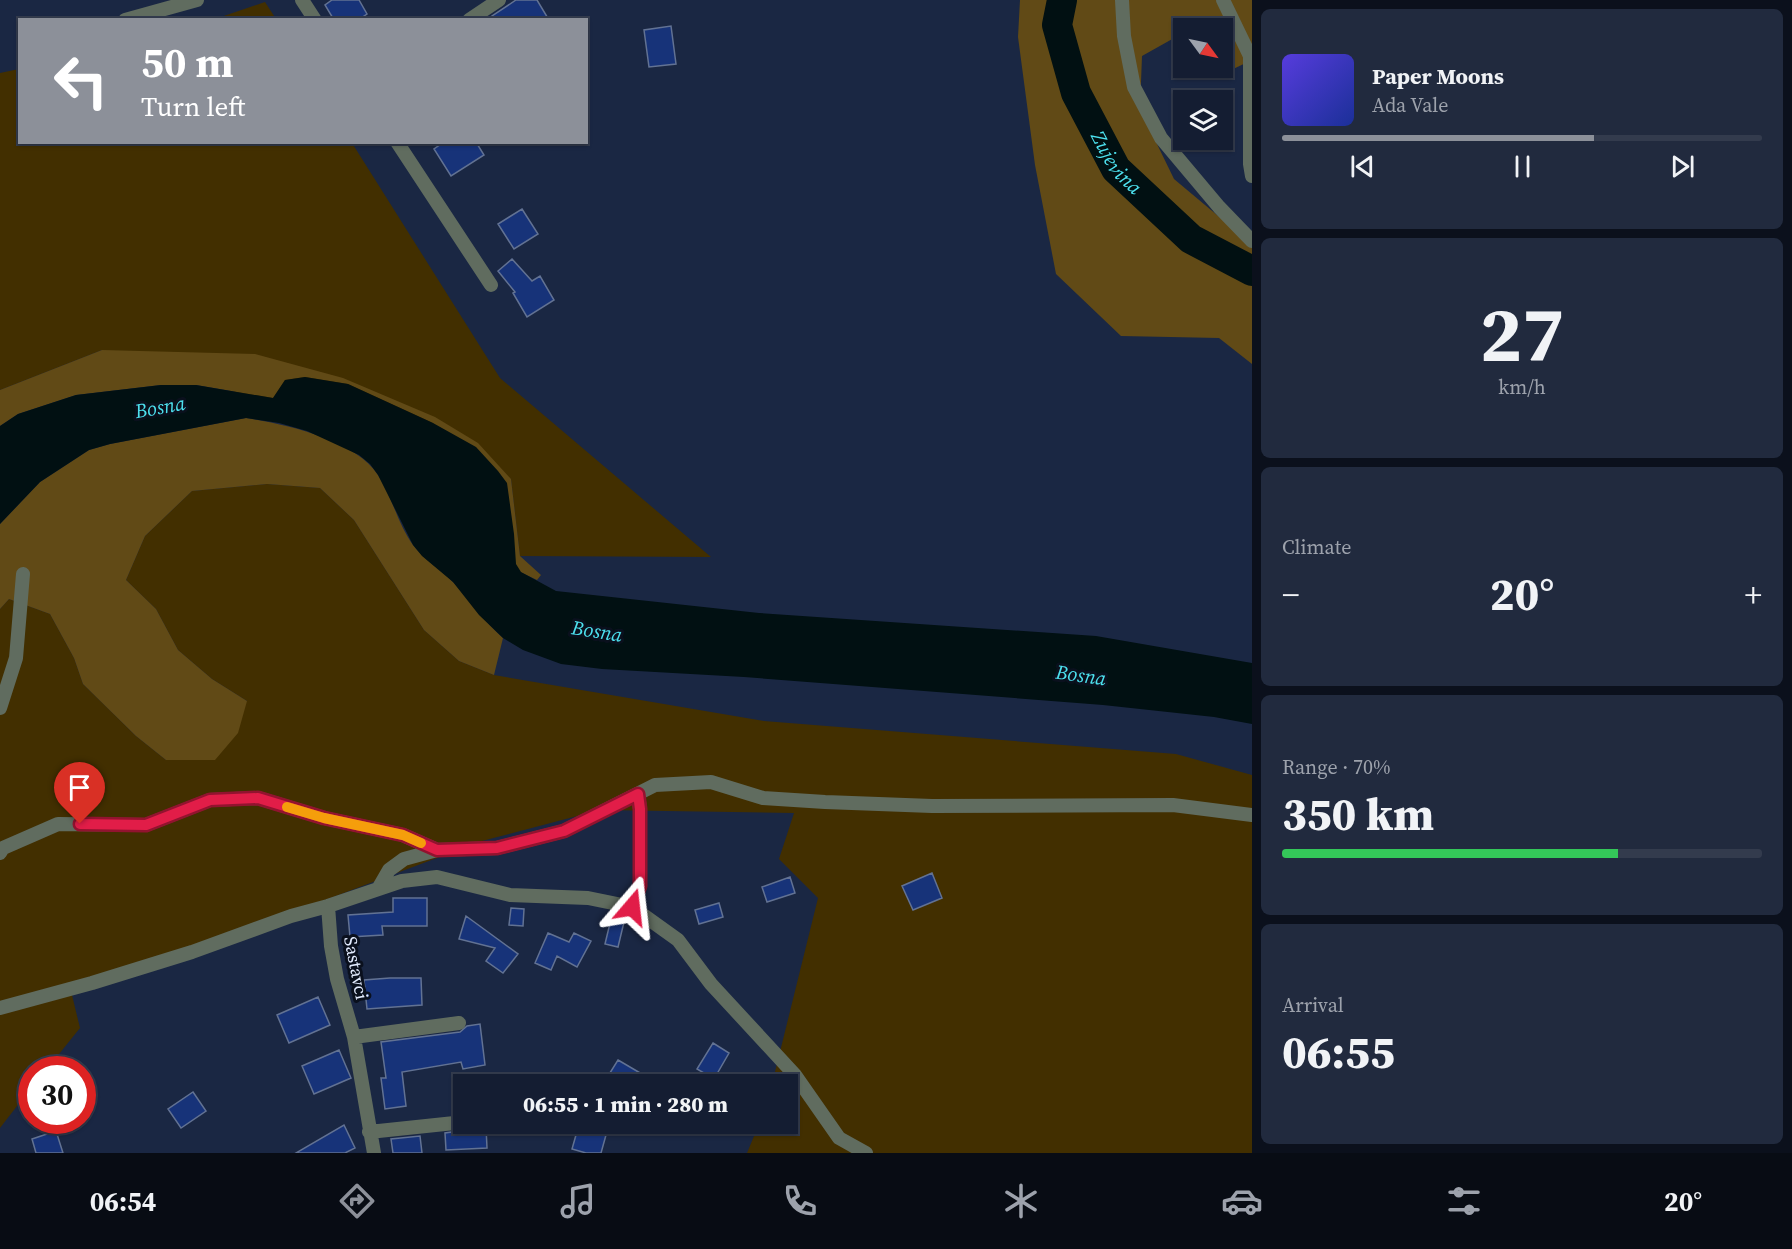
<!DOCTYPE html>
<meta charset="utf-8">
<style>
body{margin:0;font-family:"Source Serif 4",serif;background:#212a3e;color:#f1f3f6;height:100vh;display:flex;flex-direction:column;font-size:22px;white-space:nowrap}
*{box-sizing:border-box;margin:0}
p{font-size:20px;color:#9da2ac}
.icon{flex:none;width:33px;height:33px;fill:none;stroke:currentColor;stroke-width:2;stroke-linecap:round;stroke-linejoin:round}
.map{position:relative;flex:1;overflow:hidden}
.side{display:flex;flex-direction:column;gap:9px;padding:9px;background:#0b101c;width:540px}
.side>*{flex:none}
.banner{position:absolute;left:18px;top:18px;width:570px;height:126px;border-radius:0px;box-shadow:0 2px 4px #0004,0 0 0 2px #333b4d;background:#8c9099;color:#fff;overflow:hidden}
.needle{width:39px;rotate:123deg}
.buttons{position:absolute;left:1173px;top:18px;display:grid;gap:12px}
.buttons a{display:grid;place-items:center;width:60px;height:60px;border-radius:0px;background:#141d32;box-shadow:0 2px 4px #0004,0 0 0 2px #333b4d;font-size:30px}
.speed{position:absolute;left:18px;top:1056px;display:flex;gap:12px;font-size:30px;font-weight:700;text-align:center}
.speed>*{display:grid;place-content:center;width:78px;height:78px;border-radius:50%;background:#141d32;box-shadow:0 2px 4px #0004,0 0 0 2px #333b4d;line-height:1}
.speed .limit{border:9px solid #d22;background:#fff;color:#111}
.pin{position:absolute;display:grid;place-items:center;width:51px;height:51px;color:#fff;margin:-62px -26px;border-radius:50% 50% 50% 0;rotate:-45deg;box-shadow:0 0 6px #0007}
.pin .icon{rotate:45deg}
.me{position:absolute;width:66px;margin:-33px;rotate:17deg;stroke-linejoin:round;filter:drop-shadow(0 0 4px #0008)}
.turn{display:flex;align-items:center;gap:21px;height:126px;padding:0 24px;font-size:27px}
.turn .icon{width:78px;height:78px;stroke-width:2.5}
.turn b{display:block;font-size:42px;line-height:51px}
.big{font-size:45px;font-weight:800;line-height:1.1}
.side .tile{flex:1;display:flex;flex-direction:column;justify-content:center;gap:9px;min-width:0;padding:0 21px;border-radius:9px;background:#212a3e}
.side .dial{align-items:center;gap:0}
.dial b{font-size:78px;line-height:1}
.song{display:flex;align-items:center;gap:18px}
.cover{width:72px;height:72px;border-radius:9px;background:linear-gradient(135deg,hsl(250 70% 55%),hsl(230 70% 35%))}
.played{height:6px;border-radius:3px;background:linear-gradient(90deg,#8c9099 65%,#333b4d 65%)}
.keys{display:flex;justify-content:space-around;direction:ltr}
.heat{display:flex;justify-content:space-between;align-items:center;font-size:33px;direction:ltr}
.charge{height:9px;border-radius:4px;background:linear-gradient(90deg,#34c759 70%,#333b4d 0)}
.trip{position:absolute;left:453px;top:1074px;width:345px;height:60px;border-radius:0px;background:#141d32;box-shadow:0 2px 4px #0004,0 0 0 2px #333b4d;font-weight:800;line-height:60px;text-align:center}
.tab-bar{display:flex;height:96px;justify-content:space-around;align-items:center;background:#080c14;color:#9da2ac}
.tab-bar .icon{width:42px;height:42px}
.tab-bar .active{color:#8c9099}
.tab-bar b{font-size:27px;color:#f1f3f6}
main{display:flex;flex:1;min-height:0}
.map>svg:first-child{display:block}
</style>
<main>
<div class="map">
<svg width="1252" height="1153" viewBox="0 0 1252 1153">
<rect width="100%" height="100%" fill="#1a2743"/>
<path fill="#422f00" d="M 265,2 L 276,19 L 215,19 Z
M 19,69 L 20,142 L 352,143 L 500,378 L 711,557 L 520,556 L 511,479 L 102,350 L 0,390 L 0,73 Z
M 267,484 L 320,488 L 354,520 L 424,630 L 459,661 L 494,675 L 764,721 L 1176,754 L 1252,775 L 1252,1153 L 747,1153 L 759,1124 L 788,1124 L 788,1084 L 772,1084 L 818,898 L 779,859 L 794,813 L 600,810 L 482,841 L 72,995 L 80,1028 L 47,1069 L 32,1070 L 31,1088 L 0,1128 L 0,609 L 9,599 L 50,614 L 74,658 L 83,684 L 136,736 L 166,760 L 247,701 L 212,679 L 178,650 L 156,609 L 126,580 L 145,536 L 192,491 Z"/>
<path fill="#614a16" d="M 1020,0 L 1252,0 L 1252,60 L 1229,71 L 1223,66 L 1222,28 L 1184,28 L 1183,33 L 1142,56 L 1140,109 L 1174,179 L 1248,241 L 1252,242 L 1252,364 L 1219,338 L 1121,336 L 1056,274 L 1035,165 L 1018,37 Z
M 102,350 L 255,354 L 343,378 L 435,417 L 478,443 L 511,479 L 520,556 L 541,575 L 537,580 L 520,572 L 433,423 L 348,384 L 305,377 L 285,380 L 273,398 L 196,385 L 161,385 L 76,395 L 18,414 L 0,426 L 0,390 Z
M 246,418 C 285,424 356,440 378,475 C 392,497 398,524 413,545 C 424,560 441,569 454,583 C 470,601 484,621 503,638 L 494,675 L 459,661 L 424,630 L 354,520 L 320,488 L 267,484 L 192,491 L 145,536 L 126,580 L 156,609 L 178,650 L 212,679 L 247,701 L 238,733 L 215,760 L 166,760 L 136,736 L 83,684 L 74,658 L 50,614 L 9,599 L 0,609 L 0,524 L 40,482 L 89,450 L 110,444 Z"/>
<path fill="#011012" d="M 305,377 L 348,384 L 433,423 L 476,447 L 498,471 L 507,483 L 514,534 L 516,564 L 521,572 L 556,591 L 759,613 L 1096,636 L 1252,663 L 1252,724 L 1214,717 L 1103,705 L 744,677 L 602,669 L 561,664 L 523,650 L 503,638 L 479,615 L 453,582 L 422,556 L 413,545 L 378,475 L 370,464 L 359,455 L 307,431 L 279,423 L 246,418 L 110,444 L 89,450 L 40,482 L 0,524 L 0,426 L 18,414 L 76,395 L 161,385 L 196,385 L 273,398 L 285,380 Z"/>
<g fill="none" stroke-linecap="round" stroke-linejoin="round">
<path stroke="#011012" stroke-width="30" id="s1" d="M 1062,0 L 1057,25 L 1076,93 L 1116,169 L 1191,239 L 1252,271"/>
</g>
<path fill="#173379" stroke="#627293" stroke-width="1.5" d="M 332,0 L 359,0 L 367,14 L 358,20 L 334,20 L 325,5 Z
M 516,0 L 537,0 L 549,20 L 486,20 Z
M 671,26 L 676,64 L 649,67 L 644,30 Z
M 444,142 L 476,142 L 484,155 L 451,176 L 434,149 Z
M 522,209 L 538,234 L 514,249 L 498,224 Z
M 512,259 L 532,281 L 540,276 L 554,300 L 527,317 L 513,293 L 515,292 L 498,271 Z
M 932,873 L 942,898 L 913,910 L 902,886 Z
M 790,877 L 795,893 L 767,902 L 762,887 Z
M 393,898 L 427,898 L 427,926 L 382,926 L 383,935 L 350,937 L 348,915 L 393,912 Z
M 719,903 L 723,917 L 699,924 L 695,910 Z
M 511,908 L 524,909 L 523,926 L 509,925 Z
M 466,916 L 518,954 L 503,973 L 486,961 L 495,948 L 459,939 Z
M 611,919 L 624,922 L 618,947 L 605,944 Z
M 548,933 L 569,942 L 574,933 L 591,941 L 577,967 L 557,956 L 551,970 L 535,963 Z
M 390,978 L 421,978 L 422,1005 L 367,1009 L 364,980 Z
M 318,997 L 330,1025 L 289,1043 L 277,1015 Z
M 480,1024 L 485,1065 L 463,1069 L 461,1062 L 402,1072 L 406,1106 L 385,1109 L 381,1078 L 386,1078 L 381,1042 L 460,1032 L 467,1026 Z
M 713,1043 L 729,1053 L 714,1079 L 697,1069 Z
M 339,1050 L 351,1078 L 314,1094 L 302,1066 Z
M 618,1060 L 659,1084 L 603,1084 Z
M 193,1092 L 206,1111 L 181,1128 L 168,1109 Z
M 344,1125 L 355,1148 L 345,1153 L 296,1153 Z
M 486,1127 L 487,1148 L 446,1150 L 445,1133 Z
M 578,1128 L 606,1135 L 601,1153 L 586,1153 L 572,1149 Z
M 56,1131 L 63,1153 L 36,1153 L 32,1139 Z
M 420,1136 L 422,1153 L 393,1153 L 391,1139 Z"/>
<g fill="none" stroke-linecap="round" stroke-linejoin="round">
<path stroke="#606c5f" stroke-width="14" d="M 302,0 L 315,20
M 1122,0 L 1124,36 L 1134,87 L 1161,138 L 1219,207 L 1252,241
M 1223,0 L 1250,56 L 1250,164 L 1252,176
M 125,20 L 197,0
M 469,20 L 499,0
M 397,142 L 491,285
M 0,708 L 16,658 L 23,574
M 0,853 L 3,848 L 58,824 L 146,825 L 210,800 L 258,798 L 324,818 L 403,835 L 437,850
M 378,889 L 389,870 L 404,859 L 437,850 L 497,848 L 564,831 L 655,785 L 711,782 L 763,798 L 825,802 L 932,806 L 1173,805 L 1252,815
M 328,906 L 331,946 L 337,979 L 354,1037 L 374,1153
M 632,907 L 640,886 L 640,809 L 638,794
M 0,1008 L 92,983 L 192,952 L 291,916 L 328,906 L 402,881 L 437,877 L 510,895 L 588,898 L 632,907 L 678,940 L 711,984 L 795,1075 L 839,1138 L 866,1153
M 354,1037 L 459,1023
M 369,1132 L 464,1122"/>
</g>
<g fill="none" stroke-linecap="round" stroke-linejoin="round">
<defs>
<path id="route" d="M 80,824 L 146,825 L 210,800 L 258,798 L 324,818 L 403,835 L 437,850 L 497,848 L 564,831 L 638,794 L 640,809 L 640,886 L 632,907"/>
</defs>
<use href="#route" stroke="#92132f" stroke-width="15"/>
<use href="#route" stroke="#e11d48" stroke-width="10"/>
<path stroke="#f59e0b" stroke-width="10" d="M 287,807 L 324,818 L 403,835 L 421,843"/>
</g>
<g text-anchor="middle" stroke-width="6" stroke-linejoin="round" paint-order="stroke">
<g font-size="18" fill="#e2ebfe" stroke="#0a101d">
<text transform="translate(356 968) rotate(79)" y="6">Sastavci</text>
</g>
<g font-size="20" font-style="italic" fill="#4de1ef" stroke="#0a101d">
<text dy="7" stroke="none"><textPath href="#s1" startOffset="177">Zujevina</textPath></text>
<text transform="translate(160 407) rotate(-10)" y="7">Bosna</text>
<text transform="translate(597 631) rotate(9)" y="7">Bosna</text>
<text transform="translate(1081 675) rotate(8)" y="7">Bosna</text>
</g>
</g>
</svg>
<div class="buttons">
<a><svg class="needle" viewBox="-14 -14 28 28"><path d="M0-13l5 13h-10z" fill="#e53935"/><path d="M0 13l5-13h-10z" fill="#9da2ac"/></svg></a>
<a><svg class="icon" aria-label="layers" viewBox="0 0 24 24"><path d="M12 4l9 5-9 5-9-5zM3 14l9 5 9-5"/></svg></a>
</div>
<div class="speed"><div class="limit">30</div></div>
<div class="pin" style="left:80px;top:824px;background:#d93025"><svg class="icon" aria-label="arrive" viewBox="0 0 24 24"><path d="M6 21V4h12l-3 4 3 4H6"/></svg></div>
<svg class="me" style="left:632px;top:907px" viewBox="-20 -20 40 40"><path d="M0-17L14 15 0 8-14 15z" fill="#e11d48" stroke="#fff" stroke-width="4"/></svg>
<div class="trip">06:55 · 1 min · 280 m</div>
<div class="banner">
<div class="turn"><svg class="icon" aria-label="left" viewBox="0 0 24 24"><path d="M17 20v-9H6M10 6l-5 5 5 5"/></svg><div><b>50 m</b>Turn left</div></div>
</div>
</div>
<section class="side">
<div class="tile">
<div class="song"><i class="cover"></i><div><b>Paper Moons</b><p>Ada Vale</p></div></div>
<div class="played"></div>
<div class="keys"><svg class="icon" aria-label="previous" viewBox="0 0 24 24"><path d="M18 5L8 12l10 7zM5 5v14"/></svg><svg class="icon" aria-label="pause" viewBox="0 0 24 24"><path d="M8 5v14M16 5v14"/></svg><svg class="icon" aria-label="next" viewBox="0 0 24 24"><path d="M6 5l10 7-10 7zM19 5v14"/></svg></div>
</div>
<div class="tile dial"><b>27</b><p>km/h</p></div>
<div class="tile"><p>Climate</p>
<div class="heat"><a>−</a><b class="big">20°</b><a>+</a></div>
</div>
<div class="tile"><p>Range · 70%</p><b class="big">350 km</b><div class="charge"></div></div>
<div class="tile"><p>Arrival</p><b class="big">06:55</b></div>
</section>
</main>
<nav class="tab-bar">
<b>06:54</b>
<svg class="icon active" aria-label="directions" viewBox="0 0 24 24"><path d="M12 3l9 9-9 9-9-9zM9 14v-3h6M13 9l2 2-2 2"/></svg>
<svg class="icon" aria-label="music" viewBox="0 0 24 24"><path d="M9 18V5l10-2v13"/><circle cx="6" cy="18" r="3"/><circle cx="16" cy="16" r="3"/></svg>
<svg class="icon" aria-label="phone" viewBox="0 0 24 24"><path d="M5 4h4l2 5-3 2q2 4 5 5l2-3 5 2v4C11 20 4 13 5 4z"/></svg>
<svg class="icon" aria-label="climate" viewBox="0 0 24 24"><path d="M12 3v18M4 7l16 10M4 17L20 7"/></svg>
<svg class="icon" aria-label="car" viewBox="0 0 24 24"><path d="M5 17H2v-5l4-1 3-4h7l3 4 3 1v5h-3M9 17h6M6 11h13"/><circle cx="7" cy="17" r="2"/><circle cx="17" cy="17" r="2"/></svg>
<svg class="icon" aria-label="filters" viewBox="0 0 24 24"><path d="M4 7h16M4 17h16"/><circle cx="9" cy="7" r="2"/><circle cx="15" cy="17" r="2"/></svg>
<b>20°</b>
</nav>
